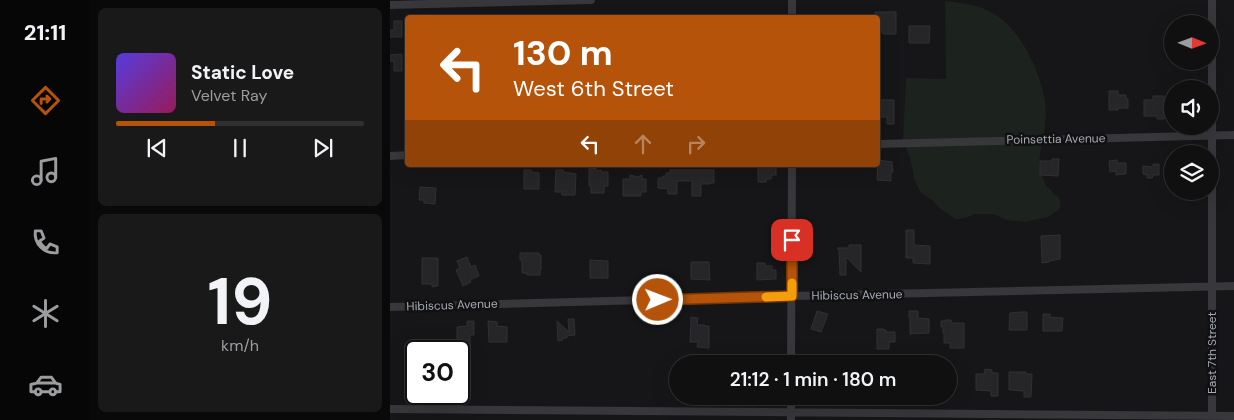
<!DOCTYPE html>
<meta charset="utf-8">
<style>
body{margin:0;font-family:"DM Sans",sans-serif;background:#19191a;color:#f1f3f6;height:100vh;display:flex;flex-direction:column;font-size:19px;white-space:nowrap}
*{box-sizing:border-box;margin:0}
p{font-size:16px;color:#9c9d9f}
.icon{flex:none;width:28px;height:28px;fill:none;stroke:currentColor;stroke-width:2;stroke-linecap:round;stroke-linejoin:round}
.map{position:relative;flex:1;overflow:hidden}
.side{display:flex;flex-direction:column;gap:8px;padding:8px;background:#090909;width:300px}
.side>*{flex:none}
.guide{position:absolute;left:15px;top:15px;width:475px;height:152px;border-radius:5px;box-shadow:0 5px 20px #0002,0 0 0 1px #303031;background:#b45309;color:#fff;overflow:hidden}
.needle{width:32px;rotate:91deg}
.controls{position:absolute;left:774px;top:15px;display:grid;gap:10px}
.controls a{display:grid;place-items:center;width:55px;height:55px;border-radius:50%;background:#101011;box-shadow:0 5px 20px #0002,0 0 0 1px #303031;font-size:25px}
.speed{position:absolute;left:15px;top:340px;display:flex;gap:10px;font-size:25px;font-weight:700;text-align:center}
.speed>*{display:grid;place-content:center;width:65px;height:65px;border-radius:50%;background:#101011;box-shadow:0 5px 20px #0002,0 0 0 1px #303031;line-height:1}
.speed .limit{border:2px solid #111;border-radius:8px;background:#fff;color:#111}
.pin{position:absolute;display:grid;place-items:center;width:42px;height:42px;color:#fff;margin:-21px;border-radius:10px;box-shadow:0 2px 8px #0006}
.me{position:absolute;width:55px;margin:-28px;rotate:89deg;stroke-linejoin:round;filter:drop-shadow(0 0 4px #0008)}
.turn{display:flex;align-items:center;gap:18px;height:105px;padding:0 25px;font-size:22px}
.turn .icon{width:65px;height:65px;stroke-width:2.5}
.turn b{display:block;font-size:35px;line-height:42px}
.lanes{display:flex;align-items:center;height:48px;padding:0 25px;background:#0003;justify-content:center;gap:25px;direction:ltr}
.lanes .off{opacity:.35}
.side .tile{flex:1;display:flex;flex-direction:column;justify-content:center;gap:8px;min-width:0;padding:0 18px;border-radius:8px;background:#19191a}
.side .dial{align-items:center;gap:0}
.dial b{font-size:65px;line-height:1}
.song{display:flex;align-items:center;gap:15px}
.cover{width:60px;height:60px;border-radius:8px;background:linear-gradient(135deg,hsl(250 70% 55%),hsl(330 70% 35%))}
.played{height:5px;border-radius:2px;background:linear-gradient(90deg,#b45309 40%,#303031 40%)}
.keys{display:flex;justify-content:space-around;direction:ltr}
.trip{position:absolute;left:279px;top:355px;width:288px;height:50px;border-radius:25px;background:#101011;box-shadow:0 5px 20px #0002,0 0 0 1px #303031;font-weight:600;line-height:50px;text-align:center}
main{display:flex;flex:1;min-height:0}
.tab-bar{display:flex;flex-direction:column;width:90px;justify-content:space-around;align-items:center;background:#060607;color:#9c9d9f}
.tab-bar .icon{width:35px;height:35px}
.tab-bar .on{color:#b45309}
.tab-bar b{font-size:22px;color:#f1f3f6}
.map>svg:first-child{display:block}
</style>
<main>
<nav class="tab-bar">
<b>21:11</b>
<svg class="icon on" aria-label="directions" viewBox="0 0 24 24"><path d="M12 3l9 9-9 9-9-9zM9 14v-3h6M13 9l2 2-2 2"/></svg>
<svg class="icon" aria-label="music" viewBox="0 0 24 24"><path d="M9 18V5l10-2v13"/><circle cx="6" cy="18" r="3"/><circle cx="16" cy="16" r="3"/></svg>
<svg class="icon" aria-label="phone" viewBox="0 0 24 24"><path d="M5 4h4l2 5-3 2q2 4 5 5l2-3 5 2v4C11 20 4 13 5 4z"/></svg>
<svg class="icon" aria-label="climate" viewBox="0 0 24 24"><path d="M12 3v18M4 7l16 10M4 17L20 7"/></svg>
<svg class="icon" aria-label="car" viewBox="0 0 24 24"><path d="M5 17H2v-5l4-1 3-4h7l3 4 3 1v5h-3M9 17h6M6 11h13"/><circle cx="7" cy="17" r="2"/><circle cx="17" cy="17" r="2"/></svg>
</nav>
<section class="side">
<div class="tile">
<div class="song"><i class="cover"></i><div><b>Static Love</b><p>Velvet Ray</p></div></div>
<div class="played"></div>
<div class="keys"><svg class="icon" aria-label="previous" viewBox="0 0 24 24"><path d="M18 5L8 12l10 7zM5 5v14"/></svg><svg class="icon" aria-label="pause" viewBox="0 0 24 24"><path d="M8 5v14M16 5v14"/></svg><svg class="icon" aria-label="next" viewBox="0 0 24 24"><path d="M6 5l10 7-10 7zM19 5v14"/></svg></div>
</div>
<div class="tile dial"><b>19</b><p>km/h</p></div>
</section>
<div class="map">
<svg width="844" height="420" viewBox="0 0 844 420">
<rect width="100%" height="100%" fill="#161517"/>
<path fill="#1c221d" d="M 555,1 C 574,3 593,5 609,17 C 634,34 656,83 656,113 C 656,123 654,134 652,144 C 651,152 648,161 650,170 C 652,177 655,186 661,190 C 664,194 669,196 670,201 C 671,204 670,207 670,209 L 658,217 L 635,222 L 616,220 L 606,215 L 596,214 L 585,214 L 578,217 L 569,219 L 565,219 L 551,209 L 542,200 L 530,192 L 524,178 L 521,162 L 513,139 L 516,78 L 556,79 Z"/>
<path fill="#262628" stroke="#303033" d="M 485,12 L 506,12 L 506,34 L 493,34 L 493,32 L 488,32 L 488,18 L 485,18 Z
M 4,21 L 12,21 L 12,37 L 0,37 L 0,30 L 4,30 Z
M 519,26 L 540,26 L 539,43 L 519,43 Z
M 12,54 L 12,71 L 4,71 L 4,61 L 0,61 L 0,55 Z
M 719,91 L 728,91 L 728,95 L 736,95 L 736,99 L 738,99 L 738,108 L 728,108 L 728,110 L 719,110 Z
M 763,96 L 774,96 L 774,119 L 767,119 L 767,116 L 754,116 L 754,100 L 763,100 Z
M 488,100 L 504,100 L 504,124 L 497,124 L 497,117 L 488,117 Z
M 662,159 L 669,159 L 668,176 L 650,175 L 650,161 L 662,161 Z
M 488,160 L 502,162 L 503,172 L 501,172 L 501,181 L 487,180 Z
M 727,160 L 727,163 L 736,163 L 736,174 L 726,175 L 726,171 L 720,172 L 719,161 Z
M 763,164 L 769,164 L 769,175 L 763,175 L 762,178 L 757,178 L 757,175 L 753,174 L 753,166 L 763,167 Z
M 368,165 L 386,165 L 386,175 L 382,175 L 381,179 L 376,179 L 376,182 L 368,182 Z
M 199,168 L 206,168 L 206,171 L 211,170 L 211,172 L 218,172 L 218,186 L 214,186 L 214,193 L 201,193 L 201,186 L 199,186 Z
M 134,170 L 141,170 L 141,172 L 149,173 L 149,189 L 134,189 Z
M 166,170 L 173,170 L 173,172 L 186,174 L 185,195 L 172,195 L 172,192 L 165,192 Z
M 280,170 L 324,170 L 324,183 L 321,183 L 320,184 L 311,184 L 311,196 L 302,196 L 302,181 L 287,181 L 287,194 L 278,194 L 278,189 L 268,188 L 268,178 L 273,178 L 273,176 L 276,176 L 276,173 L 280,173 Z
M 240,175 L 248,177 L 252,175 L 252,179 L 256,179 L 256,192 L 251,192 L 251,196 L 233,196 L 233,179 L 240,179 Z
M 30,187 L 46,188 L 45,204 L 34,203 L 34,200 L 29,200 Z
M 516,230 L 524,230 L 524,245 L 540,246 L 540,264 L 523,263 L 523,258 L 516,258 Z
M 670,235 L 670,259 L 659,261 L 659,262 L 652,263 L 651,236 Z
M 459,245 L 471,245 L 471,272 L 456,257 L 456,275 L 450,275 L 449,250 L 447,248 L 459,248 Z
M 130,253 L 149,253 L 149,255 L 151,255 L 151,270 L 150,270 L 150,275 L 137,275 L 137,273 L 132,273 L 132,260 L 130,260 Z
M 77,257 L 81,267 L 85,265 L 89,276 L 80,280 L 81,282 L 73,286 L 66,270 L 70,268 L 67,261 Z
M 32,258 L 48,258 L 48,286 L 42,287 L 42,284 L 32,284 Z
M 200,260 L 218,261 L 218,278 L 200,278 Z
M 301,262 L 319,262 L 320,280 L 301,279 Z
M 367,263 L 375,263 L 375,266 L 382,266 L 382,270 L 386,270 L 386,279 L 367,280 Z
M 427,311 L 438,314 L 431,332 L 421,329 Z
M 519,311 L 528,311 L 528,318 L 539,319 L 539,333 L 520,334 L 520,318 L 519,318 Z
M 630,312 L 637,312 L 637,330 L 619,330 L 620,313 Z
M 653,314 L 660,314 L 660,317 L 673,318 L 672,331 L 653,331 Z
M 301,317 L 308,318 L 307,325 L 315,325 L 315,326 L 319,326 L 319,348 L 307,347 L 308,342 L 300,342 Z
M 178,319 L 184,319 L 185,335 L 177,336 L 177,338 L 173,338 L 173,340 L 168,341 L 167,321 L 179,332 Z
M 555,320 L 561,320 L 562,323 L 574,323 L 574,348 L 560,348 L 560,343 L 554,343 L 554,333 L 553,333 L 553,327 L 551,327 L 551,321 L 555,321 Z
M 77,321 L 84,321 L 84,335 L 80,335 L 80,348 L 63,348 L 64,340 L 67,340 L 67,327 L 77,326 Z
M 98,321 L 107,322 L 107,326 L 117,327 L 117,342 L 99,342 Z
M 487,329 L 494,329 L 494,330 L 496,330 L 496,332 L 505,332 L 505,342 L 499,342 L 499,349 L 487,349 Z
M 595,369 L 602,370 L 602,373 L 608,373 L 608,396 L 601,396 L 601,391 L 586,390 L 586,374 L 594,374 Z
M 619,372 L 636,372 L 636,374 L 642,374 L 641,397 L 634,397 L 634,391 L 619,390 Z"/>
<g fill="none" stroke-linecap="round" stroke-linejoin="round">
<path stroke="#37373c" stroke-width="8" d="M 0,5 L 201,0
M 402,18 L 402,0
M 488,144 L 844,135
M 0,156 L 18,155
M 0,307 L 402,296 L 844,286
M 401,364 L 402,165
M 0,409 L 844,416
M 401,420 L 401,396
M 822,420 L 822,0"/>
</g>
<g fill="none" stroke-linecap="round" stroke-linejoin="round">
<defs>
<path id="route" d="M 268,300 L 402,296 L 402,240"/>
</defs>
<use href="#route" stroke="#753606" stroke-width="12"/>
<use href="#route" stroke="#b45309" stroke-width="9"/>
<path stroke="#f59e0b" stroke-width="9" d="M 376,297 L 402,296 L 402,283"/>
</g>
<g text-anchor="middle" stroke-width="5" stroke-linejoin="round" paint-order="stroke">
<g font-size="12" fill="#a8acb7" stroke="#111112">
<text transform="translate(666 139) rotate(-1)" y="4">Poinsettia Avenue</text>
<text transform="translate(467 295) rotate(-1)" y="4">Hibiscus Avenue</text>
<text transform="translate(62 305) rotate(-2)" y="4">Hibiscus Avenue</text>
<text transform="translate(822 353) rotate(-90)" y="4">East 7th Street</text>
</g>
</g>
</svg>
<div class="controls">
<a><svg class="needle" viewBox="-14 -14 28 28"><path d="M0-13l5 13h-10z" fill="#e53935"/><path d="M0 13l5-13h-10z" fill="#9c9d9f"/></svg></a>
<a><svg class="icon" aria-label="sound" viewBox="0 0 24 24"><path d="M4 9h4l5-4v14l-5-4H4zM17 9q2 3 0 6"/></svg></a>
<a><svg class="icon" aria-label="layers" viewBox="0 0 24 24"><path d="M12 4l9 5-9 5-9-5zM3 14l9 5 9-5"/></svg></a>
</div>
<div class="speed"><div class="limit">30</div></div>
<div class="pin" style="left:402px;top:240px;background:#d93025"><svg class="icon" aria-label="arrive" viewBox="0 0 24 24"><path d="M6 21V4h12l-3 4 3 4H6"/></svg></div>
<svg class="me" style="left:268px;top:300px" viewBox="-20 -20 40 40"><circle r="17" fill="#b45309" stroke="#fff" stroke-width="3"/><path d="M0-11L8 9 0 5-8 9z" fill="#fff"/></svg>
<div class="trip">21:12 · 1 min · 180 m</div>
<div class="guide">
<div class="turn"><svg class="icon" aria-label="left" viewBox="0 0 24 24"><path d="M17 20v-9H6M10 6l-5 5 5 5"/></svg><div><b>130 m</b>West 6th Street</div></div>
<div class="lanes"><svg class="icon" aria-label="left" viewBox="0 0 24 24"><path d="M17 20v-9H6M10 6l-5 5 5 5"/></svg><svg class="icon off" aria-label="ahead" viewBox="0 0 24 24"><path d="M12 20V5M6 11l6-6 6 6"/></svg><svg class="icon off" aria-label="right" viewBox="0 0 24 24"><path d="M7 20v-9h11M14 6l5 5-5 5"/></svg></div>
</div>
</div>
</main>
